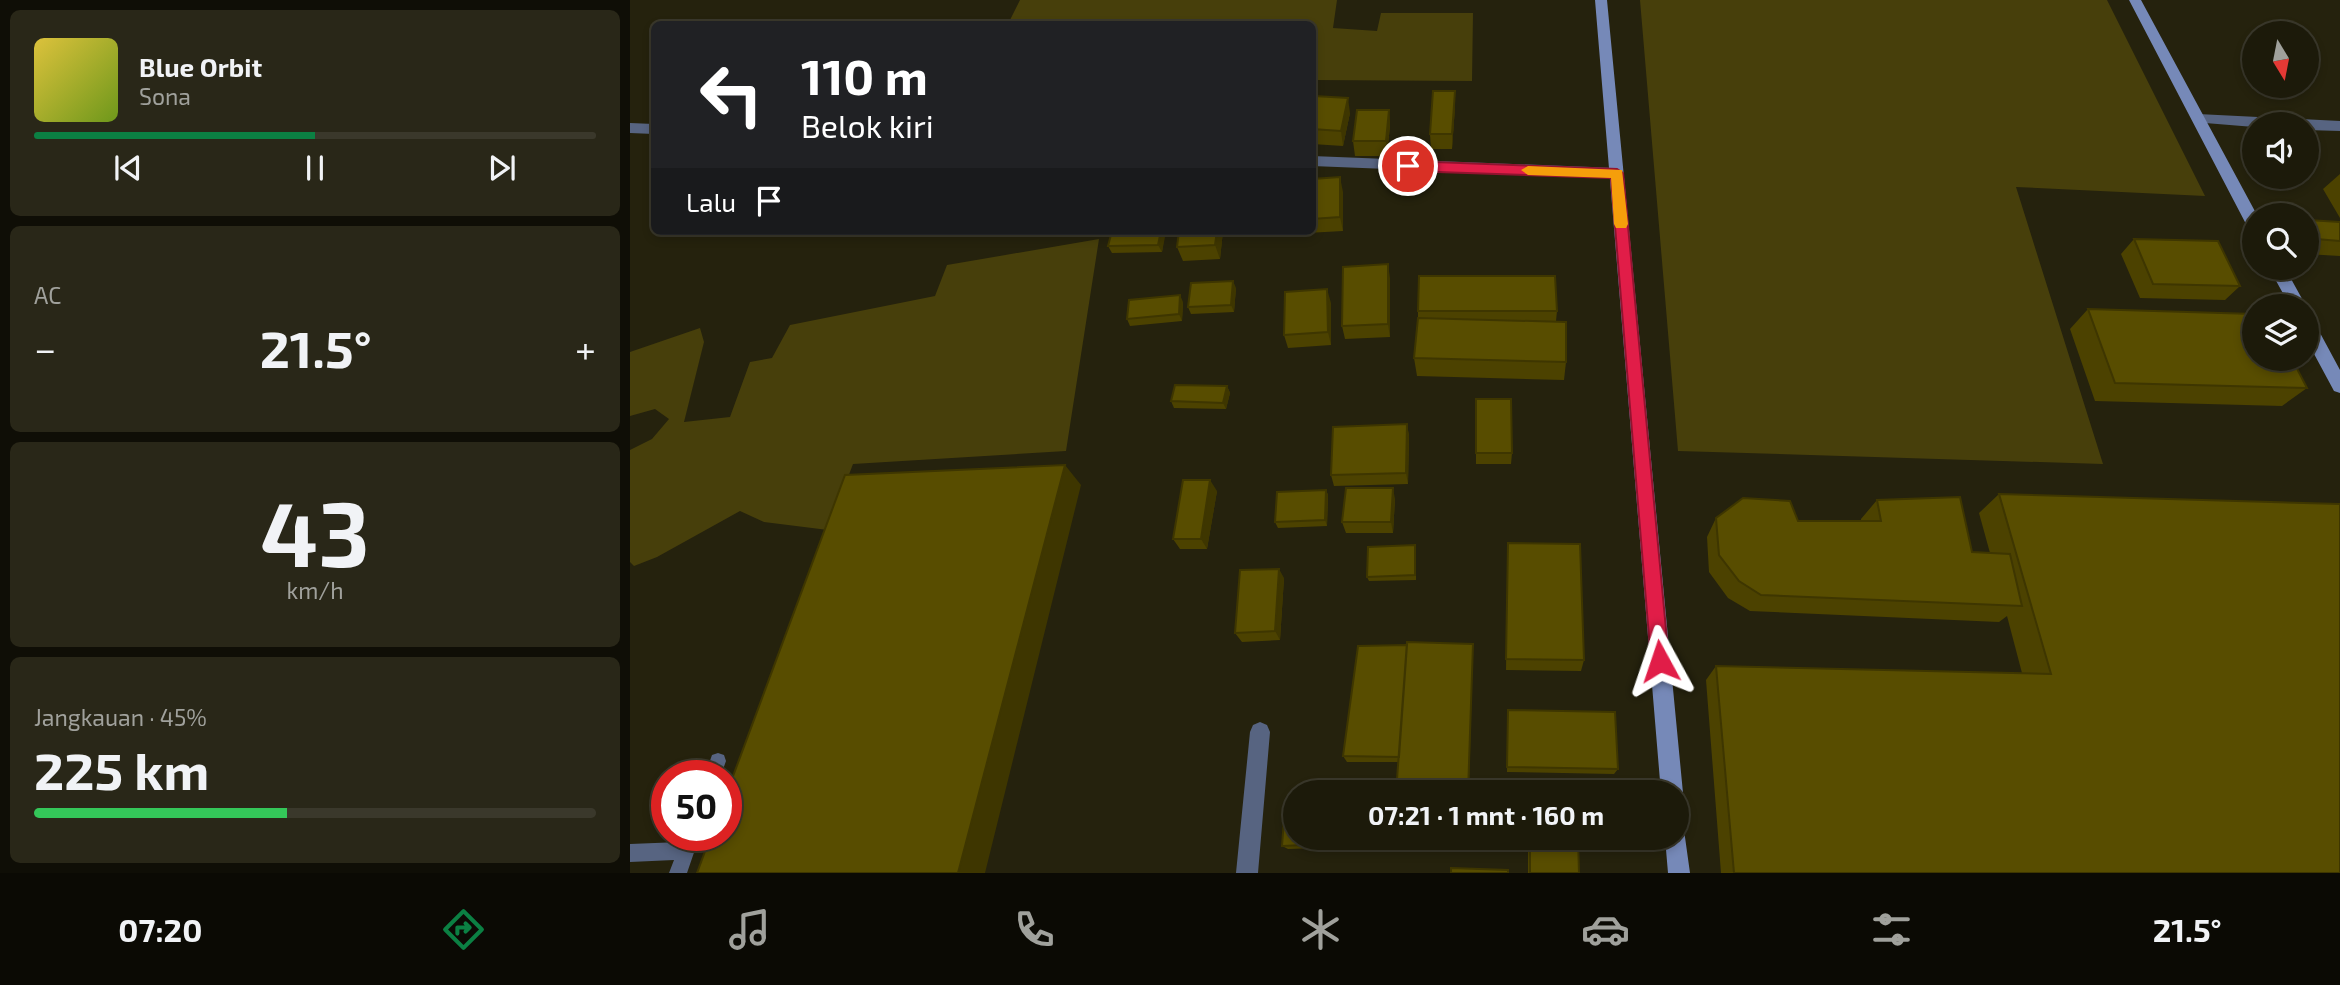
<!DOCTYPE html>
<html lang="id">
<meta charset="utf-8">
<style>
body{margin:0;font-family:"Exo 2",sans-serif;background:#292718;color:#f1f3f6;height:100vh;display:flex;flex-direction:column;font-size:26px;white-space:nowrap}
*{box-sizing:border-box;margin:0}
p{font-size:23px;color:#a0a19c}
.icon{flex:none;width:38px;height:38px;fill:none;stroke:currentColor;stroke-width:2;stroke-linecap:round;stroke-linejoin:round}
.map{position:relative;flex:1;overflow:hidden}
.details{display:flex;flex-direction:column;gap:10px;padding:10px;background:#0f0e06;width:630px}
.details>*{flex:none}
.guide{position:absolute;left:21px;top:21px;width:665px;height:214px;border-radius:10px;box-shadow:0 4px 10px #0003,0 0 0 2px #3a382b;background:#202124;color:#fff;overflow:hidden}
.needle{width:46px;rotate:170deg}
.controls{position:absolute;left:1612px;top:21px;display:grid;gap:14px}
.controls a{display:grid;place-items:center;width:77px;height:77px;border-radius:50%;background:#1c1a0a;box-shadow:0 4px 10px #0003,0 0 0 2px #3a382b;font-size:35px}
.speed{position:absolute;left:21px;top:760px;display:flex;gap:14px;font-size:35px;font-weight:700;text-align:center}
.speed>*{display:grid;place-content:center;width:91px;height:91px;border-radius:50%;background:#1c1a0a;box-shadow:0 4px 10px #0003,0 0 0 2px #3a382b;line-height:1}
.speed .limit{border:10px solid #d22;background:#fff;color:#111}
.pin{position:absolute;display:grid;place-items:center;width:60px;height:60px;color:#fff;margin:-30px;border:4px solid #fff;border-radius:50%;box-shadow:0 2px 7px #0007}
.me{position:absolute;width:77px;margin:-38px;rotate:355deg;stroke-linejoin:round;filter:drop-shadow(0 0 5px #0008)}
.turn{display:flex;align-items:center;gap:24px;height:147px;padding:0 35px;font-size:32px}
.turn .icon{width:91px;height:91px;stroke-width:2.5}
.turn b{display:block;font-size:49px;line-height:60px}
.then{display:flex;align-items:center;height:66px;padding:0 35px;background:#0003;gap:14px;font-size:26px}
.big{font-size:52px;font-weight:700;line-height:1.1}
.details .tile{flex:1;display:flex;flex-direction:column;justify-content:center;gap:10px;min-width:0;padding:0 24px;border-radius:10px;background:#292718}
.details .dial{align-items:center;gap:0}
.dial b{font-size:91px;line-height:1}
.song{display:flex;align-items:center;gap:21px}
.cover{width:84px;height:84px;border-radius:10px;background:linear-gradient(135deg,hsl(50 70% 55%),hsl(80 70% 35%))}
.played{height:7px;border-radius:4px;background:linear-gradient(90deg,#0b8043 50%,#3a382b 50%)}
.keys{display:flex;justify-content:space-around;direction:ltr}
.heat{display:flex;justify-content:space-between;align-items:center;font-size:38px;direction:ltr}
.charge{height:10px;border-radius:5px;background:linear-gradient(90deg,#34c759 45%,#3a382b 0)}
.trip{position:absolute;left:653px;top:780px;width:406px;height:70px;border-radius:35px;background:#1c1a0a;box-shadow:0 4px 10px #0003,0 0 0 2px #3a382b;font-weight:700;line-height:70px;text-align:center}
.dock{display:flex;height:112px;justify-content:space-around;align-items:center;background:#0b0a04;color:#a0a19c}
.dock .icon{width:49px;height:49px}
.dock .on{color:#0b8043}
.dock b{font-size:32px;color:#f1f3f6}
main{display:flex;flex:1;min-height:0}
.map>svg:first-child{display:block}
</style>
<main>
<section class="details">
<div class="tile">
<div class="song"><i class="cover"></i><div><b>Blue Orbit</b><p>Sona</p></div></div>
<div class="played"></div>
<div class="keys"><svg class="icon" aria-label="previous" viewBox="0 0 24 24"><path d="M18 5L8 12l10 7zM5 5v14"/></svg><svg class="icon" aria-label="pause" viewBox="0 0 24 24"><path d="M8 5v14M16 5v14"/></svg><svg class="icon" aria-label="next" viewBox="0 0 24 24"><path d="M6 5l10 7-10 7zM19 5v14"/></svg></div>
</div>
<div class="tile"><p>AC</p>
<div class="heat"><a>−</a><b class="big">21.5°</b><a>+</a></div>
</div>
<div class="tile dial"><b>43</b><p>km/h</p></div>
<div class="tile"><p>Jangkauan · 45%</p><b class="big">225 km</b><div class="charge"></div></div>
</section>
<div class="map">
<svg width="1710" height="873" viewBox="0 0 1710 873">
<rect width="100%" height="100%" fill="#25220d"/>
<path fill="#473f0b" d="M 390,0 L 707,0 L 703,28 L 747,31 L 751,13 L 843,13 L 842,81 L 683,80 L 682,24 L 408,24 L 380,20 Z
M 1010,0 L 1477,0 L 1575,196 L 1386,187 L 1473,464 L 1048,451 Z
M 469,239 L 436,451 L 223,464 L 198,530 L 134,522 L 110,511 L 27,557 L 4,566 L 0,562 L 0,450 L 22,439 L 39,419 L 25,409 L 0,416 L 0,352 L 70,328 L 74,342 L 54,422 L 100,417 L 120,362 L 142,358 L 160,325 L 305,296 L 317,265 Z"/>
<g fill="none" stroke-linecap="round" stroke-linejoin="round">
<path fill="#576481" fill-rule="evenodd" d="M 88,753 L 94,755 L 96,761 L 91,775 L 75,775 L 82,755 Z
M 52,835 L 70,835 L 57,873 L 39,873 L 44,860 L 0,862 L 0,844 L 50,842 Z"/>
<path fill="#576481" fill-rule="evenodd" d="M 1568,114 L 1710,121 L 1710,131 L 1676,130 L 1676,124 L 1624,124 L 1624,127 L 1563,122 L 1563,116 Z
M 0,123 L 24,124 L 24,134 L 0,133 Z
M 682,156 L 987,168 L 994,173 L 987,178 L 682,166 Z
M 630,722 L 637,725 L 640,732 L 628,873 L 606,873 L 620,732 L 623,725 Z"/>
<path fill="#7689b8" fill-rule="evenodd" d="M 965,0 L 977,0 L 1053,793 L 1046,802 L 1046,793 L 1031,793 Z
M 1499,0 L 1511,0 L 1627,215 L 1624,215 L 1624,230 L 1616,224 Z
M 1639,268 L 1655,268 L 1676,306 L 1660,306 Z
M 1676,317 L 1682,318 L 1710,370 L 1710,393 L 1704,391 L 1676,339 Z
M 1046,827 L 1054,830 L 1060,873 L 1038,873 L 1035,838 L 1046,838 Z"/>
</g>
<path fill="#4c4200" d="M 825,91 L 825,107 L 822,149 L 801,149 L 800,134 Z
M 682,102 L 720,113 L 713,146 L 682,144 Z
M 759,110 L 760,125 L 757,156 L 725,156 L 723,141 Z
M 1710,174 L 1710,218 L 1693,189 Z
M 682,179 L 713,192 L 713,231 L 677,233 L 676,231 L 682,231 Z
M 1678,220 L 1710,222 L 1710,256 L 1676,254 L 1676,221 Z
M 482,231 L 535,231 L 532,252 L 482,253 L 478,246 Z
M 593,231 L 590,259 L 553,261 L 547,247 Z
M 1504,239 L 1610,286 L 1595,300 L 1510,298 L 1491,254 Z
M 760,278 L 760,337 L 715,339 L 712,326 Z
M 606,288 L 604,312 L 561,314 L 558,307 Z
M 553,302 L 552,321 L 500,326 L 497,319 Z
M 701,303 L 701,345 L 658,348 L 654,335 Z
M 1458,309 L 1677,388 L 1652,406 L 1465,401 L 1440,329 Z
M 788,311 L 927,311 L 926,321 L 936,362 L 934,380 L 787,376 L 784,358 L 788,318 Z
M 597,386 L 600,393 L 596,409 L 544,408 L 541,401 Z
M 846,399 L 882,453 L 881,464 L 846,464 Z
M 777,424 L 779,436 L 778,484 L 704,486 L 701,475 Z
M 696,490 L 698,495 L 697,526 L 648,528 L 645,522 Z
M 587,491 L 577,549 L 550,549 L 543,539 Z
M 1369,494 L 1710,873 L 1091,873 L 1076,680 L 1086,666 L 1392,673 L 1377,616 L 1369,622 L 1120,611 L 1098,598 L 1079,572 L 1077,537 L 1086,518 L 1168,521 L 1231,521 L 1231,519 L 1247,500 L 1342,552 L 1360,553 L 1349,513 Z
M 765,499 L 763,533 L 716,533 L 712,522 Z
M 878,543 L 954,660 L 951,671 L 876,670 Z
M 786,550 L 786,580 L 739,581 L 737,577 Z
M 654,578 L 650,640 L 612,642 L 605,633 Z
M 843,655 L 768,762 L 717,762 L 713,756 Z
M 878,710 L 988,769 L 984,774 L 877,772 Z
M 724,838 L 724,847 L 658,849 L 652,846 Z
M 898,838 L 948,838 L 949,873 L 898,873 Z"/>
<path fill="#3e3600" d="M 825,91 L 825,107 L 822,149 L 822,134 Z
M 718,98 L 720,113 L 713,146 L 711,131 Z
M 759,110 L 760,125 L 757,156 L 756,141 Z
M 710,177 L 713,192 L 713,231 L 710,217 Z
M 531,231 L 536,232 L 532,252 L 528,245 Z
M 587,231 L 593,231 L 590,259 L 585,245 Z
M 758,264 L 760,278 L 760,337 L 758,324 Z
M 603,281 L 606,288 L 604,312 L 601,305 Z
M 697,289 L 701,303 L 701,345 L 698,332 Z
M 550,295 L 553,302 L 552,321 L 549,314 Z
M 597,386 L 600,393 L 596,409 L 593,403 Z
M 777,424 L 779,436 L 778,484 L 776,473 Z
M 435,465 L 451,485 L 355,873 L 328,873 Z
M 580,480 L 587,491 L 577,549 L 571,539 Z
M 763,488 L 765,499 L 763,533 L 761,522 Z
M 696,490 L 698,495 L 697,526 L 695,520 Z
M 649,569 L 654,578 L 650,640 L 645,631 Z
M 843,644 L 839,793 L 838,793 Z
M 721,838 L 724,838 L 724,847 L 720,843 Z"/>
<path fill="#584d00" stroke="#3e3600" stroke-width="2" d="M 803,91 L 825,91 L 822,134 L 800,134 Z
M 684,96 L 718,98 L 711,131 L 682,129 L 682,102 Z
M 727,110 L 759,110 L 756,141 L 723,141 Z
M 710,177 L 710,217 L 682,219 L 682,179 Z
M 1678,220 L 1710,222 L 1710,241 L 1686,239 Z
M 482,231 L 531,231 L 528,245 L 478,246 Z
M 549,231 L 587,231 L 585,245 L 547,247 Z
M 1504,239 L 1588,241 L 1610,286 L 1523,284 Z
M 758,264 L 758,324 L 712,326 L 713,267 Z
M 789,276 L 925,276 L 927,311 L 788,311 Z
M 603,281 L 601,305 L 558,307 L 561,283 Z
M 697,289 L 698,332 L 654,335 L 655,292 Z
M 550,295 L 549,314 L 497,319 L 499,300 Z
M 1458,309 L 1624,314 L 1624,359 L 1662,359 L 1677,388 L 1485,383 Z
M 788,318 L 936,322 L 936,362 L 784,358 Z
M 545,385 L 597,386 L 593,403 L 541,401 Z
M 846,399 L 881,399 L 882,453 L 846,453 Z
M 777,424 L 776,473 L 701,475 L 703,427 Z
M 435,465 L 328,873 L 67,873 L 81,835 L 96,835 L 96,795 L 215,475 Z
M 553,480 L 580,480 L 571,539 L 543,539 Z
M 716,488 L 763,488 L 761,522 L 712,522 Z
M 696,490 L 695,520 L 645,522 L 647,492 Z
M 1369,494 L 1710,504 L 1710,873 L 1104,873 L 1086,666 L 1421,674 Z
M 1330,497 L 1342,552 L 1380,554 L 1392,606 L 1131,595 L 1109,581 L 1089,555 L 1086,518 L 1113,498 L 1160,501 L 1168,521 L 1251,521 L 1247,500 Z
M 878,543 L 950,544 L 954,660 L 876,659 Z
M 785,545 L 785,575 L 737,577 L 738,547 Z
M 649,569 L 645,631 L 605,633 L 610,570 Z
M 777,642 L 843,644 L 838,793 L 766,793 Z
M 777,645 L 769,757 L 713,756 L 728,646 Z
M 878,710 L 985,712 L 988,769 L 877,767 Z
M 655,806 L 665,806 L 665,838 L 721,838 L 720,843 L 652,846 Z
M 900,838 L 948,838 L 949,873 L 900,873 Z
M 821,868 L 878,870 L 878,873 L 821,873 Z"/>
<path fill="#e11d48" stroke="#92132f" stroke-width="2" d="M 778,161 L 987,169 L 993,173 L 1039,661 L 1037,667 L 1030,670 L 1024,667 L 1021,661 L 981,178 L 778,171 L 771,166 Z"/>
<path fill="#f59e0b" d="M 898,166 L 992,170 L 998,224 L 996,228 L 986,228 L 984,224 L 981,178 L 898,175 L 891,170 Z"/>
</svg>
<div class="controls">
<a><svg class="needle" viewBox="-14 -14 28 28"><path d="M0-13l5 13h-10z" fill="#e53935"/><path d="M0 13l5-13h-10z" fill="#a0a19c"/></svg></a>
<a><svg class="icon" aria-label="sound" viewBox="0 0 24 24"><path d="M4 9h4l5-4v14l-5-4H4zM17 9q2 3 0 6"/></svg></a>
<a><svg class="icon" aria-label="search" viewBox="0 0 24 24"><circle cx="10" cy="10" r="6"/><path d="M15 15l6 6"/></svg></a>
<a><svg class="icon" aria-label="layers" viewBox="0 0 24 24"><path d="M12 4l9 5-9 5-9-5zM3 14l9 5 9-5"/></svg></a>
</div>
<div class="speed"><div class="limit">50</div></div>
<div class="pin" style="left:778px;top:166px;background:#d93025"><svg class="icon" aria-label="arrive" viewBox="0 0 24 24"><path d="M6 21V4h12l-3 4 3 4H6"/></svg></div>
<svg class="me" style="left:1030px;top:661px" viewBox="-20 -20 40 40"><path d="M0-17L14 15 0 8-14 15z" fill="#e11d48" stroke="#fff" stroke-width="4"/></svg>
<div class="trip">07:21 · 1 mnt · 160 m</div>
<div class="guide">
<div class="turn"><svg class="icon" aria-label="left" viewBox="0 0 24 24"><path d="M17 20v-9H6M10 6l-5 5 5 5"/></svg><div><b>110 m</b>Belok kiri</div></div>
<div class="then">Lalu<svg class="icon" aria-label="arrive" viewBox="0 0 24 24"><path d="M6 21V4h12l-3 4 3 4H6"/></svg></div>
</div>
</div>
</main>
<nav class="dock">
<b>07:20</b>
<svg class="icon on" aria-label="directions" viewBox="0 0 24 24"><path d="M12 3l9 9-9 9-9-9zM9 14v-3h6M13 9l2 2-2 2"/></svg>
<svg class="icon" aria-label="music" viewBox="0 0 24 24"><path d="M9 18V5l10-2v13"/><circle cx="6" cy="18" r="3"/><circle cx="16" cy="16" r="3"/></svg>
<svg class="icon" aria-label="phone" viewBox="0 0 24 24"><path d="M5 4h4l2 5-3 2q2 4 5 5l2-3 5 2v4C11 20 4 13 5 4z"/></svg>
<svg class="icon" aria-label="climate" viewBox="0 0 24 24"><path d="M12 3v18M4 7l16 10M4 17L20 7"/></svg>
<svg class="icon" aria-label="car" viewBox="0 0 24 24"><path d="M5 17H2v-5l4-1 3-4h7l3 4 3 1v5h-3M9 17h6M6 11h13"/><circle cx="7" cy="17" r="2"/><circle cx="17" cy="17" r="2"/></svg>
<svg class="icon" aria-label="filters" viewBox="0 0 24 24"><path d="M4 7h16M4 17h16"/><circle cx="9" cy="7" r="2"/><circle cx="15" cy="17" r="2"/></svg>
<b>21.5°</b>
</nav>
